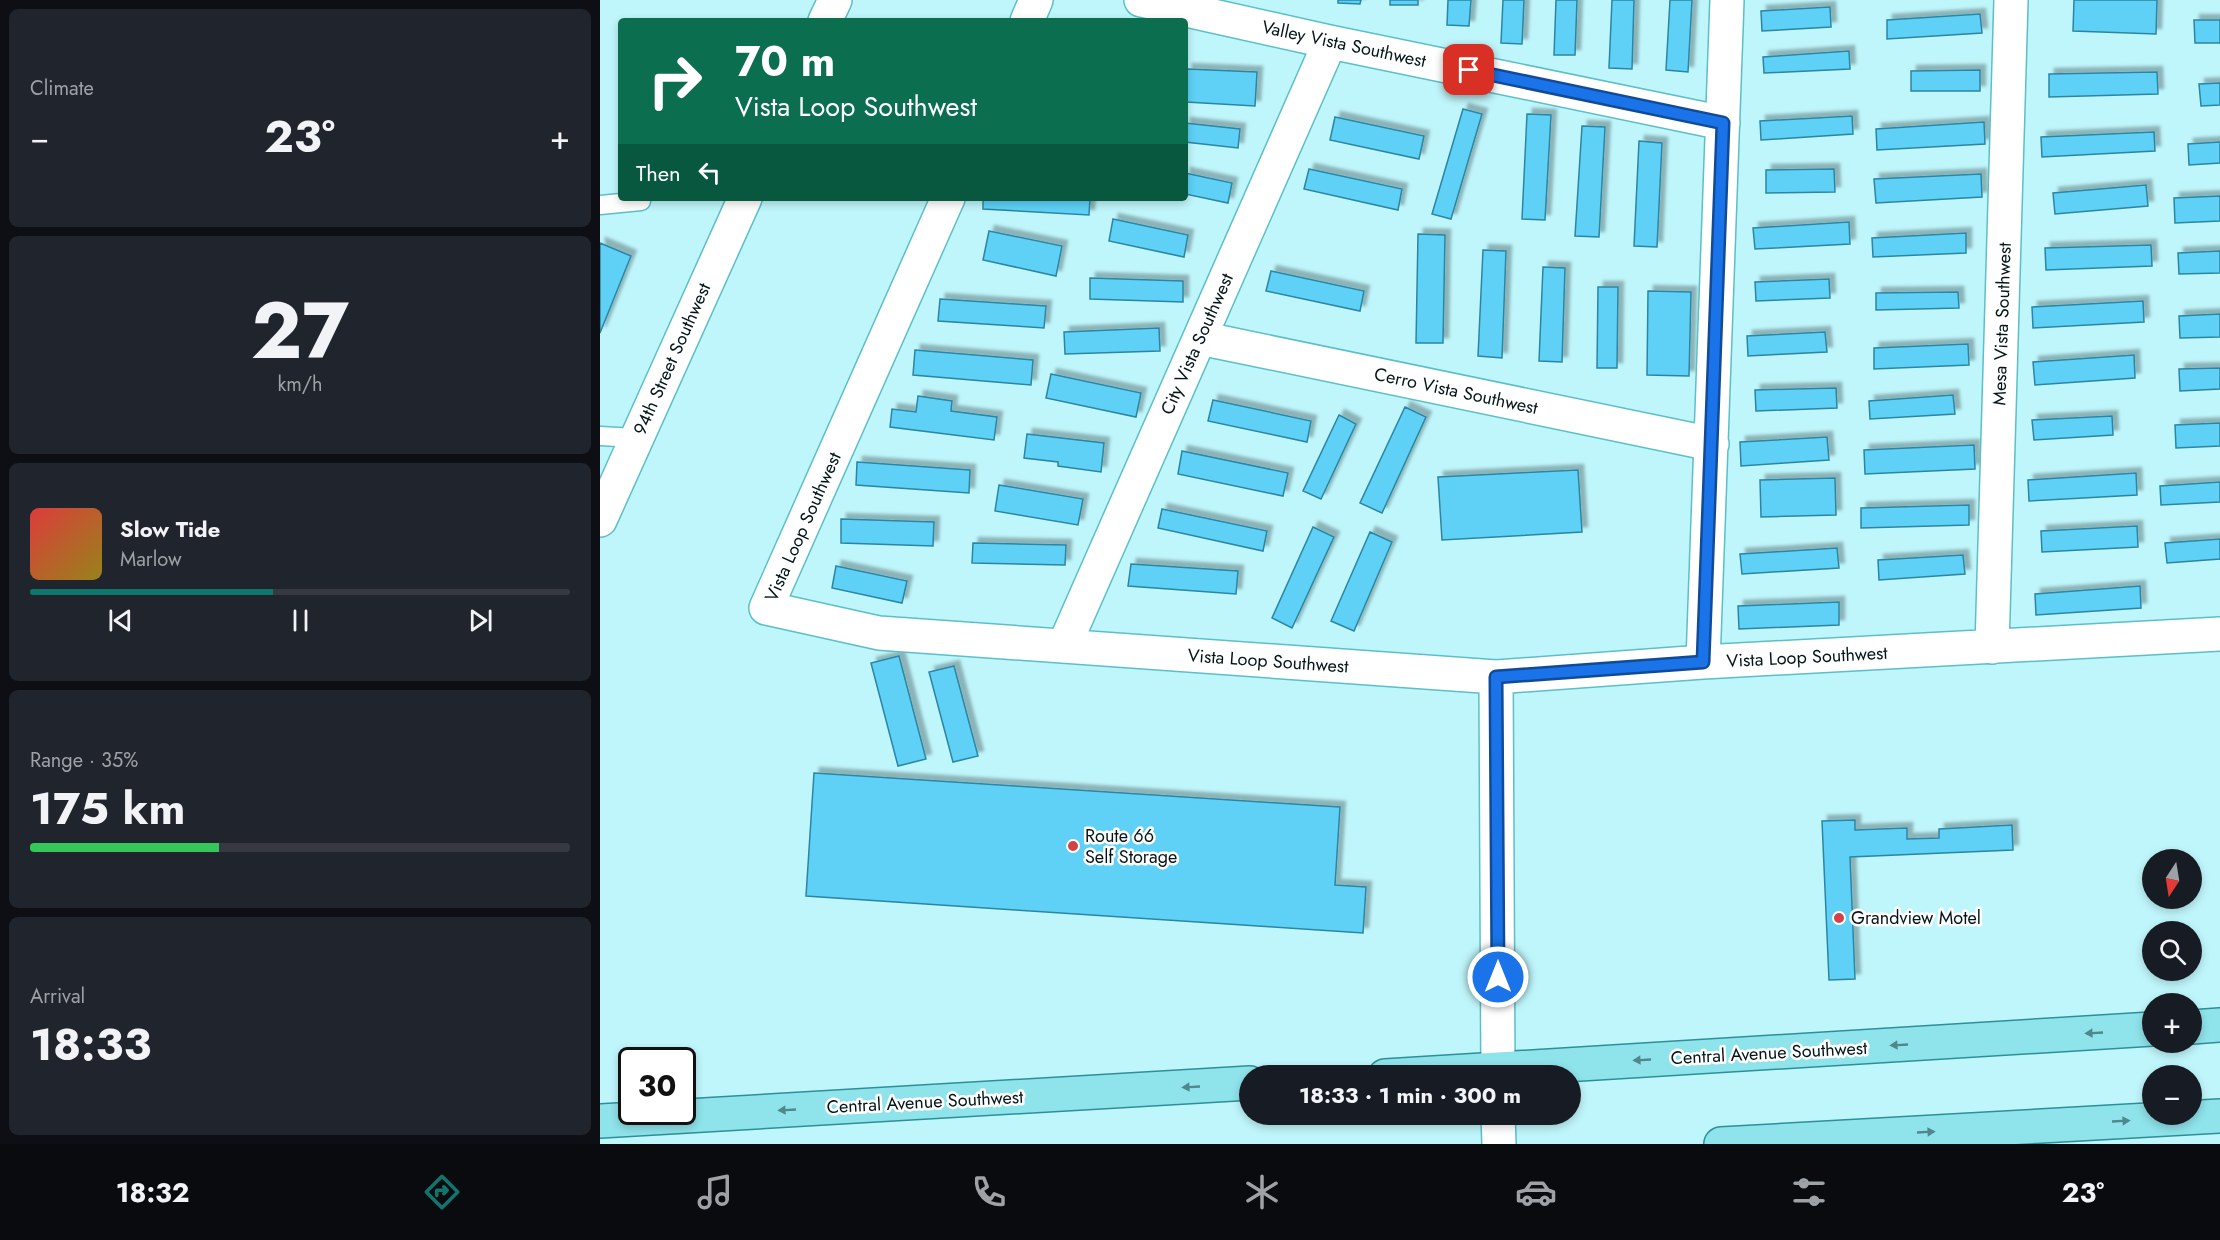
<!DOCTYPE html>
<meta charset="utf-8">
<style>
body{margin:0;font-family:Jost,sans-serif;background:#20242c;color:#f1f3f6;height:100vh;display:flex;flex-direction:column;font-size:22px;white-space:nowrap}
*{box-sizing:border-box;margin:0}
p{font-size:20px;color:#9ea1a6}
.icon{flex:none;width:33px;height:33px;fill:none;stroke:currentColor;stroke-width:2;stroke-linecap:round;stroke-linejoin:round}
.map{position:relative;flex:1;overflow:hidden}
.sheet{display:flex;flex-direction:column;gap:9px;padding:9px;background:#0d0f14;width:600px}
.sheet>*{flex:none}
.guide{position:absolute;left:18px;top:18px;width:570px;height:183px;border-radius:6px;box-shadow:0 3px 9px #0003;background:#0b6e4f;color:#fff;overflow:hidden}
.needle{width:39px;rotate:192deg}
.buttons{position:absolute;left:1542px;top:849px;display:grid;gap:12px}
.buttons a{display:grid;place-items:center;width:60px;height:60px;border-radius:50%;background:#171b24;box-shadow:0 3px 9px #0003;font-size:30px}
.speed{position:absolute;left:18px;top:1047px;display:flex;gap:12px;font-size:30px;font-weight:700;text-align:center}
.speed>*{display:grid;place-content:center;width:78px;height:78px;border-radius:50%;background:#171b24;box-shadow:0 3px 9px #0003;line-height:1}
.speed .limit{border:3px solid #111;border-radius:9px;background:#fff;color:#111}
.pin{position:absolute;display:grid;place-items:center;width:51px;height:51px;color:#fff;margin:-26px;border-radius:12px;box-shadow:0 3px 9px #0006}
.me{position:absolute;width:66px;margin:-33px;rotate:0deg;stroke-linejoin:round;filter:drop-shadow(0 0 4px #0008)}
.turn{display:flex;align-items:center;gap:21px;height:126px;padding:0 18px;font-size:27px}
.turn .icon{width:78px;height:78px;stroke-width:2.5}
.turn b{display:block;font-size:42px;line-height:51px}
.then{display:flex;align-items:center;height:57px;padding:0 18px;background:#0003;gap:12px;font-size:22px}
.big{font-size:45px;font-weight:700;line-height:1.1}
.sheet .tile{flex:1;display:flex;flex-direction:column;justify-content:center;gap:9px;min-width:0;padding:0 21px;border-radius:9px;background:#20242c}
.sheet .dial{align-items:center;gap:0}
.dial b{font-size:78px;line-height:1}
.song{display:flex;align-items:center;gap:18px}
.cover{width:72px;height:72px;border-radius:9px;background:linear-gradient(135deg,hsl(0 70% 55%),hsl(50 70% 35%))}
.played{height:6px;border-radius:3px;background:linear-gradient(90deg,#0f766e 45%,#363941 45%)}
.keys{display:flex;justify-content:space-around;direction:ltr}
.heat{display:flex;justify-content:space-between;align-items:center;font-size:33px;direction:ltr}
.charge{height:9px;border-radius:4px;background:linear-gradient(90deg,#34c759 35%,#363941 0)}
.trip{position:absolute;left:639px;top:1065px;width:342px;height:60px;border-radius:30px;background:#171b24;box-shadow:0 3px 9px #0003;font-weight:700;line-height:60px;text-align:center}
.tabs{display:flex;height:96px;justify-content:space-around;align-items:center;background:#090b0e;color:#9ea1a6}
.tabs .icon{width:42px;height:42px}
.tabs .on{color:#0f766e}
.tabs b{font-size:27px;color:#f1f3f6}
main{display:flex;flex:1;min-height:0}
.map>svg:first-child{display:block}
</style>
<main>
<section class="sheet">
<div class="tile"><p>Climate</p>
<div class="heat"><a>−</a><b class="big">23°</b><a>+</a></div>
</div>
<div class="tile dial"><b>27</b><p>km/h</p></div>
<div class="tile">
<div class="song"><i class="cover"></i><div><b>Slow Tide</b><p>Marlow</p></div></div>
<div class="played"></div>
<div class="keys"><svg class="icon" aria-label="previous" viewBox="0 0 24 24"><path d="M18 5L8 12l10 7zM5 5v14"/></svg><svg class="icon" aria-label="pause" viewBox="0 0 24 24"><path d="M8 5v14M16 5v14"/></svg><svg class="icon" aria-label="next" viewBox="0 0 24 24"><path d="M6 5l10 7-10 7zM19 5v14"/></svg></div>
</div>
<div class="tile"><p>Range · 35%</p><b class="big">175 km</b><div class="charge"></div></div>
<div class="tile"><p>Arrival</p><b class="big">18:33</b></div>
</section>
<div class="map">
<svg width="1620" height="1144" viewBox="0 0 1620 1144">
<defs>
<filter id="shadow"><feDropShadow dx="5.5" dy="-5.5" stdDeviation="1.5" flood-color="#0004"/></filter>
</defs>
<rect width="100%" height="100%" fill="#bff6fb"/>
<path fill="#5ed1f7" stroke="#2c86a2" stroke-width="1.5" filter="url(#shadow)" d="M 738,0 L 761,0 L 760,4 L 738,3 Z
M 790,0 L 818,0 L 818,5 L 790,5 Z
M 848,0 L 871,0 L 869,26 L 847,25 Z
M 903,0 L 924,0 L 922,44 L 901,43 Z
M 956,0 L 977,0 L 975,55 L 954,55 Z
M 1012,0 L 1034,0 L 1032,69 L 1009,68 Z
M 1070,0 L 1092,0 L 1088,72 L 1066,70 Z
M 1474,0 L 1557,0 L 1556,34 L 1473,31 Z
M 1230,7 L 1231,27 L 1162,31 L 1161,11 Z
M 1380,14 L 1382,33 L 1287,39 L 1287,20 Z
M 1594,20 L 1620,20 L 1620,43 L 1595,43 Z
M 1249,51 L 1250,69 L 1164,73 L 1163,57 Z
M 587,69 L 657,72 L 655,106 L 586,102 Z
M 1380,70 L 1380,91 L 1311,91 L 1311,71 Z
M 1557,72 L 1558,94 L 1449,97 L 1449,74 Z
M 1620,83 L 1620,105 L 1601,106 L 1599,84 Z
M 863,109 L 882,114 L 851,219 L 832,214 Z
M 927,114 L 951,115 L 945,220 L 922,219 Z
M 1252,116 L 1253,134 L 1161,140 L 1160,121 Z
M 735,117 L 824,136 L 819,159 L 730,140 Z
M 1384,122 L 1385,144 L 1277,150 L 1276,129 Z
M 585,123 L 640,129 L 638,148 L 585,142 Z
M 982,126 L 1005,127 L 999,237 L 975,236 Z
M 1554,132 L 1555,151 L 1442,157 L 1441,137 Z
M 1039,141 L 1062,143 L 1057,247 L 1034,246 Z
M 1620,142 L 1620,163 L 1589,165 L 1588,144 Z
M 709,169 L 802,189 L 798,210 L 704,189 Z
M 1234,169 L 1235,192 L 1166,193 L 1166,170 Z
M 585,173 L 632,183 L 628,203 L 585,194 Z
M 1381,174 L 1382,197 L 1276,203 L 1274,179 Z
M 1546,185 L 1548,206 L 1455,214 L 1453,193 Z
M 1620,196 L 1620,221 L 1575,223 L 1574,198 Z
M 383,198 L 490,198 L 489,215 L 383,209 Z
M 513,219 L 588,235 L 584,257 L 509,241 Z
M 1249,222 L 1250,244 L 1155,249 L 1153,228 Z
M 389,231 L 462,246 L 456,276 L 383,260 Z
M 1366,233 L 1366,253 L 1273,257 L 1272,238 Z
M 818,234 L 845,235 L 843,343 L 816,343 Z
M 0,243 L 31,256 L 0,333 Z
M 1551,245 L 1552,266 L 1446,270 L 1445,248 Z
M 883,250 L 906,251 L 902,358 L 878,356 Z
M 1620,251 L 1620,273 L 1579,274 L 1578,253 Z
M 943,267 L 965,268 L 962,362 L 939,361 Z
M 671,271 L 764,291 L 760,311 L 666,291 Z
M 490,278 L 583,281 L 583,302 L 490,299 Z
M 1229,279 L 1230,298 L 1156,301 L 1155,282 Z
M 998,287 L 1018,287 L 1017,368 L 997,368 Z
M 1048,291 L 1091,292 L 1089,376 L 1047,375 Z
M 1358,292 L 1359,308 L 1276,310 L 1276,293 Z
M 340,299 L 446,306 L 444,328 L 338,321 Z
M 1543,301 L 1544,322 L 1433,328 L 1432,307 Z
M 1620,314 L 1620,337 L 1580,338 L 1579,316 Z
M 559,328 L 560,351 L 465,354 L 464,332 Z
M 1225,332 L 1227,352 L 1148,356 L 1147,336 Z
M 1368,344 L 1369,365 L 1274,369 L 1274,348 Z
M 315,350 L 433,360 L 431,385 L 313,375 Z
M 1534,355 L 1535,378 L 1435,385 L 1433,362 Z
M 1620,368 L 1620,389 L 1580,391 L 1579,369 Z
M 451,374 L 541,393 L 536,417 L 446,398 Z
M 1236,388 L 1237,408 L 1156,411 L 1155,390 Z
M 1353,395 L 1355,414 L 1270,419 L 1269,401 Z
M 318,396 L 352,401 L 351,411 L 397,417 L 394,440 L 290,427 L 292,409 L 316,412 Z
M 613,400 L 711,421 L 707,442 L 608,421 Z
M 805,407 L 826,417 L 782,513 L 760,503 Z
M 739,415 L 756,424 L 721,499 L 703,491 Z
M 1512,416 L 1513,435 L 1434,440 L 1432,420 Z
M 1620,423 L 1620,446 L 1576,448 L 1575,425 Z
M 427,434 L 504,443 L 501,472 L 458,466 L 458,462 L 424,458 Z
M 1227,437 L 1229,460 L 1141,466 L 1140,442 Z
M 1374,445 L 1375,469 L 1265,474 L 1264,450 Z
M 582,451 L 688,473 L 683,496 L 578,474 Z
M 257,462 L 370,470 L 369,493 L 256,485 Z
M 978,470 L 982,532 L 842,540 L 838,477 Z
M 1536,473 L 1537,495 L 1429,501 L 1428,480 Z
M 1235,478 L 1236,515 L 1161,517 L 1160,480 Z
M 1620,482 L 1620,502 L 1561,505 L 1560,486 Z
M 399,485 L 483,499 L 478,525 L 395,511 Z
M 1369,505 L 1369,525 L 1261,528 L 1261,508 Z
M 562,509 L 667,531 L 663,551 L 558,528 Z
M 241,519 L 334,522 L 333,546 L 241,543 Z
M 1537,526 L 1538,547 L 1442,552 L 1441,531 Z
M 713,527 L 734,537 L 692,628 L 672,618 Z
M 770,532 L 792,542 L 754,631 L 731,621 Z
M 1620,539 L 1620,559 L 1567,563 L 1565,543 Z
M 373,543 L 466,545 L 465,565 L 372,563 Z
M 1237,548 L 1239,568 L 1142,574 L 1140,554 Z
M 1363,555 L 1365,574 L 1279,580 L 1278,560 Z
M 531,564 L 638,571 L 636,594 L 528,586 Z
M 236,566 L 307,581 L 302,603 L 232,588 Z
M 1540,586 L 1541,608 L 1436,615 L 1435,594 Z
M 1239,602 L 1239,625 L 1139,629 L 1138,606 Z
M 299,656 L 326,759 L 298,766 L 271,663 Z
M 354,666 L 378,756 L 353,762 L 329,672 Z
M 214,773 L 740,807 L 735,885 L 766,887 L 763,933 L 206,896 Z
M 1255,820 L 1255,830 L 1307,828 L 1307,839 L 1339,838 L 1339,829 L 1412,825 L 1413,850 L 1250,857 L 1255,979 L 1229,980 L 1222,821 Z"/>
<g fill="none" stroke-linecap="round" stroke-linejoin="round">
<defs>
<path id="service" d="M 0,205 L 41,201
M 0,436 L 36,438"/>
<path id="minor" d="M 541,0 L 730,42 L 1123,123
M 225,21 L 235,0
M 427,21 L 436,0
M 348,198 L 166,608 L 279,633 L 896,677 L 1103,662 L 1620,634
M 600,338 L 1112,444
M 0,520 L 145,198
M 464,646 L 730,42
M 1392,647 L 1411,0
M 1103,662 L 1127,0
M 896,677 L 898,1076
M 898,1114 L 899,1144"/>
<path id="primary" d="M 1592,1027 L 1620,1025
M 785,1076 L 1552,1029
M 0,1121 L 650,1083
M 1121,1144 L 1620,1116"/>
</defs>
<use href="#service" stroke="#5cbfc7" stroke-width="21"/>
<use href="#minor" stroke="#5cbfc7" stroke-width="36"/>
<use href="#primary" stroke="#2d9097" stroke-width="36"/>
<use href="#service" stroke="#fff" stroke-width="18"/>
<use href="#minor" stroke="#fff" stroke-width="33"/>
<use href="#primary" stroke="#8fe3ea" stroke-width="33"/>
</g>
<defs><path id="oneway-solid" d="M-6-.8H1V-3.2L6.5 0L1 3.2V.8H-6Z" transform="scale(1.5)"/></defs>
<g fill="#50878c">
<use href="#oneway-solid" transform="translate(1494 1033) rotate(177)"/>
<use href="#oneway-solid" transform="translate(1299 1045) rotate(177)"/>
<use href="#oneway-solid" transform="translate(1042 1060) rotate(177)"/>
<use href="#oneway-solid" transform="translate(591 1087) rotate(177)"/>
<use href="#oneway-solid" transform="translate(187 1110) rotate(177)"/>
<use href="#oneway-solid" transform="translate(1521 1121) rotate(-3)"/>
<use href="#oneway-solid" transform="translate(1326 1132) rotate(-3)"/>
</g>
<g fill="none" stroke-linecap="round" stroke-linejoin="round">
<defs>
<path id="route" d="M 869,70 L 1123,123 L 1103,662 L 896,677 L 898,977"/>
</defs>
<use href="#route" stroke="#114b97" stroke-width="15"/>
<use href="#route" stroke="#1a73e8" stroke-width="10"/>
</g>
<g fill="#d24247" stroke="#fff" stroke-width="2">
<circle cx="473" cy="846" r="6"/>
<circle cx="1239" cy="918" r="6"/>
</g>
<g text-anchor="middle" stroke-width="5" stroke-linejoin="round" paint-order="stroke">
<g font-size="18" fill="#021618" stroke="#fff">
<text transform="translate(744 44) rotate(12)" y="6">Valley Vista Southwest</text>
<text transform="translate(1402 324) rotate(-88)" y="6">Mesa Vista Southwest</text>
<text transform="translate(597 344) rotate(-66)" y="6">City Vista Southwest</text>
<text transform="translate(72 359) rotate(-66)" y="6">94th Street Southwest</text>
<text transform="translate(856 391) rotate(12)" y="6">Cerro Vista Southwest</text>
<text transform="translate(203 527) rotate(-66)" y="6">Vista Loop Southwest</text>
<text transform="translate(1207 657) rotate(-3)" y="6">Vista Loop Southwest</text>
<text transform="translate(668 661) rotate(4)" y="6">Vista Loop Southwest</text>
<text transform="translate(1169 1053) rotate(-3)" y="6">Central Avenue Southwest</text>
<text transform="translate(325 1102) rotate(-3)" y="6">Central Avenue Southwest</text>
</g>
<g font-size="18" fill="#021618" stroke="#fff" text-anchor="start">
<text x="485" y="842">Route 66<tspan x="485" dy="21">Self Storage</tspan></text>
<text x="1251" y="924">Grandview Motel</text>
</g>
</g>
</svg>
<div class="buttons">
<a><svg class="needle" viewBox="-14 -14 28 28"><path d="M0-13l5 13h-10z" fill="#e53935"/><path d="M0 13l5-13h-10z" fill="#9ea1a6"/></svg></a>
<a><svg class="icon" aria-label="search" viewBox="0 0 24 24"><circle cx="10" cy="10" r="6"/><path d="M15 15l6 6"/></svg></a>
<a>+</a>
<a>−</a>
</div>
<div class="speed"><div class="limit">30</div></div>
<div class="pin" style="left:869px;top:70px;background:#d93025"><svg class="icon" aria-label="arrive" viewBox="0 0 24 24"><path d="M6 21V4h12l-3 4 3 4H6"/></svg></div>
<svg class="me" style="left:898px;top:977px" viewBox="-20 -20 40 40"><circle r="17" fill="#1a73e8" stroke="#fff" stroke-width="3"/><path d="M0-11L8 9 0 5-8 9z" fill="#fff"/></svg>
<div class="trip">18:33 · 1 min · 300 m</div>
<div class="guide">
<div class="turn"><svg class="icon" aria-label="right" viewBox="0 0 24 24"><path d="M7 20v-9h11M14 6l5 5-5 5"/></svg><div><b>70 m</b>Vista Loop Southwest</div></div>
<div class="then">Then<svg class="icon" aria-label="left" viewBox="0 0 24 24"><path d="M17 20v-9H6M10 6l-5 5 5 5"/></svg></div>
</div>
</div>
</main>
<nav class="tabs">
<b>18:32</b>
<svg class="icon on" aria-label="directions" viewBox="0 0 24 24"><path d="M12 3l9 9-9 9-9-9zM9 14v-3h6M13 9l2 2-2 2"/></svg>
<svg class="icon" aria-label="music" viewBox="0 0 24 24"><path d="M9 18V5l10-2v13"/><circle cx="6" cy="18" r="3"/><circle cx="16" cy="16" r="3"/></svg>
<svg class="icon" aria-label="phone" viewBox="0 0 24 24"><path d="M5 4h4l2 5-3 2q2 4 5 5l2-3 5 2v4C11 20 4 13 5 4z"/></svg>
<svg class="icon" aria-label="climate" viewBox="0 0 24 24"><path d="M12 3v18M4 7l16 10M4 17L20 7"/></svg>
<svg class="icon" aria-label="car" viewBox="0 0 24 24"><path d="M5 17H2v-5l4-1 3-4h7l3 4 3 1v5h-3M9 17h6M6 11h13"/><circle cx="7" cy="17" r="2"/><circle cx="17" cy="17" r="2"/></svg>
<svg class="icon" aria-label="filters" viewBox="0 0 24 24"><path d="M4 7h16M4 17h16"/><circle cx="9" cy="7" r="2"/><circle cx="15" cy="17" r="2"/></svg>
<b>23°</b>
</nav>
